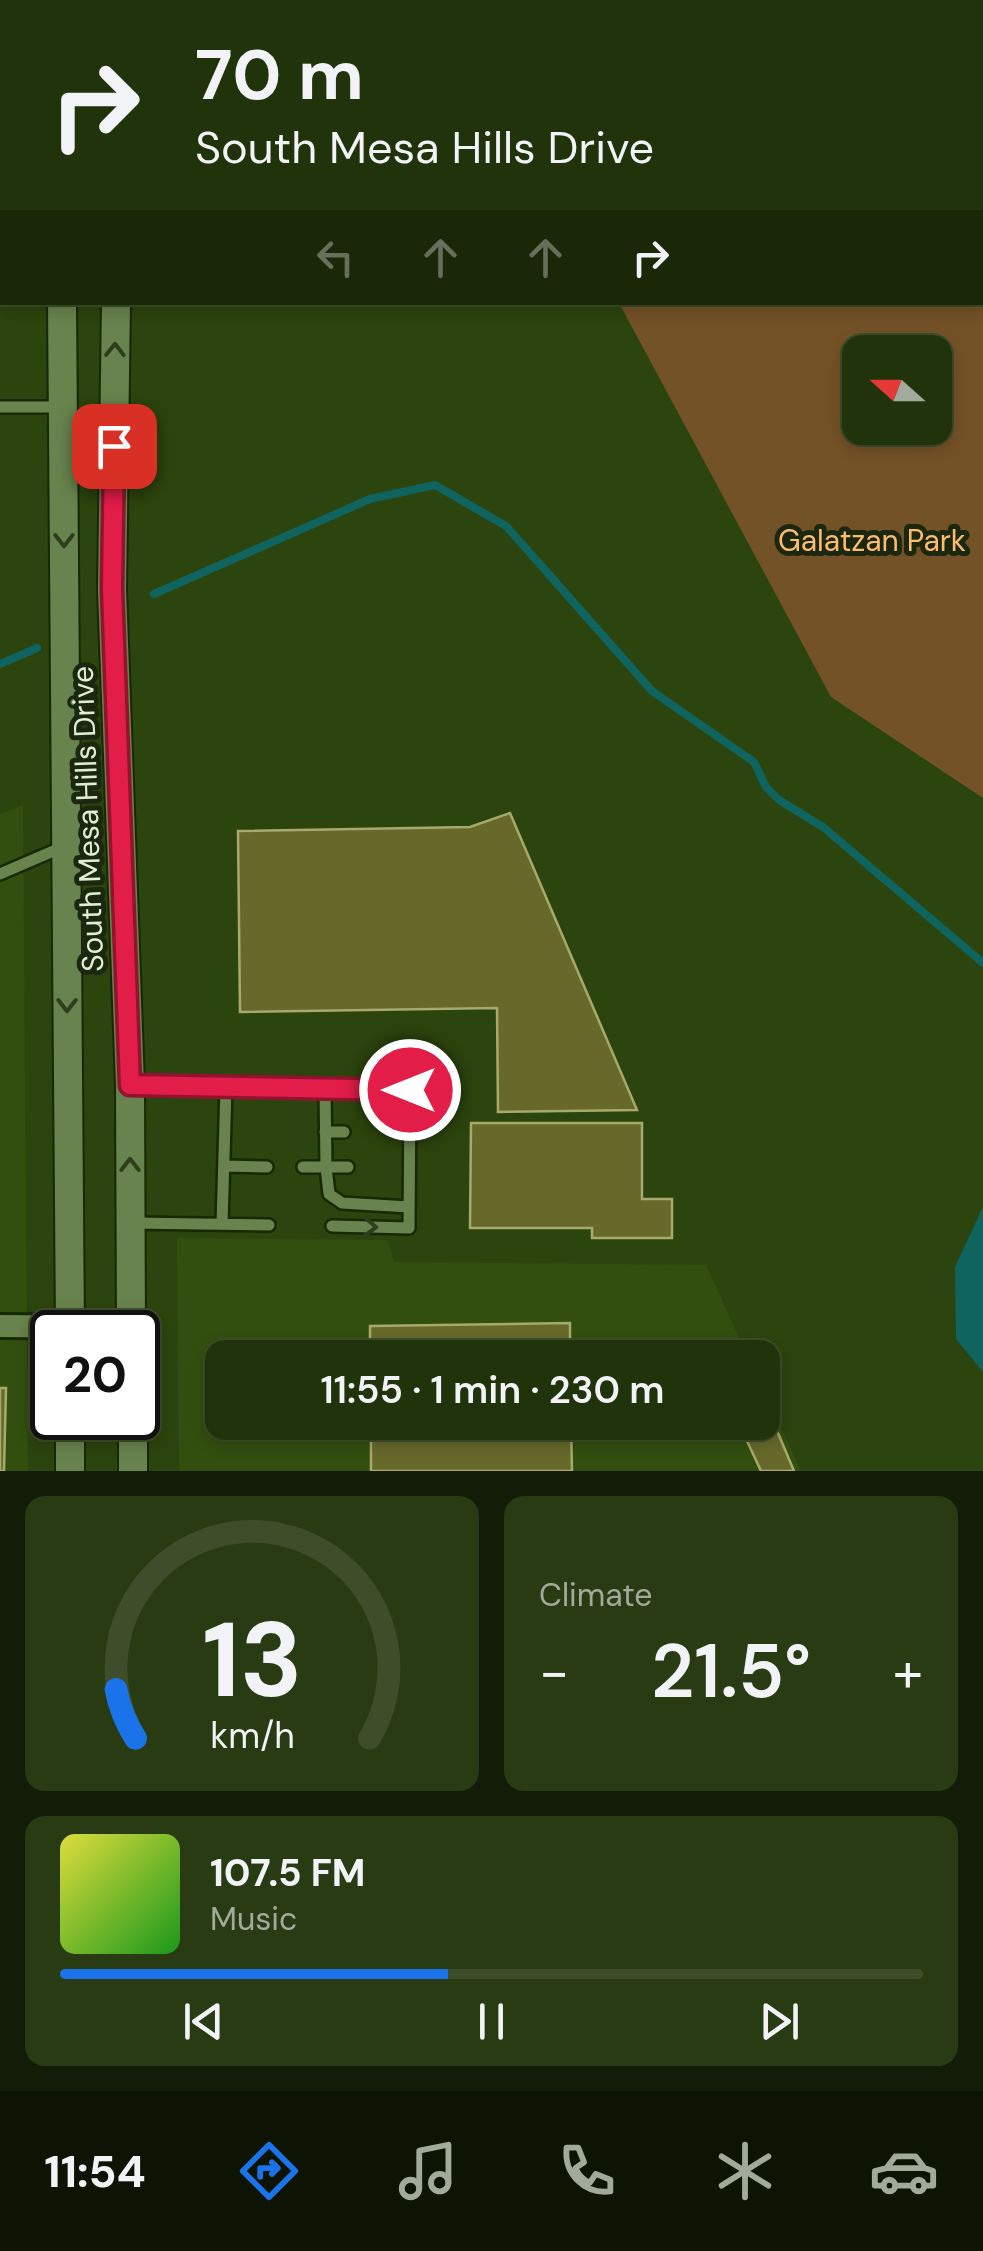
<!DOCTYPE html>
<meta charset="utf-8">
<style>
body{margin:0;font-family:"DM Sans",sans-serif;background:#293b13;color:#f1f3f6;height:100vh;display:flex;flex-direction:column;font-size:38px;white-space:nowrap}
*{box-sizing:border-box;margin:0}
p{font-size:32px;color:#a2aa9c}
.icon{flex:none;width:55px;height:55px;fill:none;stroke:currentColor;stroke-width:2;stroke-linecap:round;stroke-linejoin:round}
.map{position:relative;height:1471px;overflow:hidden}
.drawer{display:flex;flex-direction:column;gap:25px;padding:25px;background:#121c06;flex:1}
.drawer>*{flex:none}
.hud{position:absolute;left:0px;top:0px;width:985px;height:305px;box-shadow:0 5px 15px #0003,0 0 0 2px #3e4e2b;background:#21330a;color:#f1f3f6;overflow:hidden}
.needle{width:65px;rotate:291deg}
.fabs{position:absolute;left:842px;top:335px;display:grid;gap:20px}
.fabs a{display:grid;place-items:center;width:110px;height:110px;border-radius:20px;background:#21330a;box-shadow:0 5px 15px #0003,0 0 0 2px #3e4e2b;font-size:50px}
.speed{position:absolute;left:30px;top:1310px;display:flex;gap:20px;font-size:50px;font-weight:700;text-align:center}
.speed>*{display:grid;place-content:center;width:130px;height:130px;border-radius:50%;background:#21330a;box-shadow:0 5px 15px #0003,0 0 0 2px #3e4e2b;line-height:1}
.speed .limit{border:5px solid #111;border-radius:15px;background:#fff;color:#111}
.pin{position:absolute;display:grid;place-items:center;width:85px;height:85px;color:#fff;margin:-42px;border-radius:20px;box-shadow:0 5px 15px #0006}
.me{position:absolute;width:110px;margin:-55px;rotate:270deg;stroke-linejoin:round;filter:drop-shadow(0 0 8px #0008)}
.turn{display:flex;align-items:center;gap:35px;height:210px;padding:0 30px;font-size:45px}
.turn .icon{width:130px;height:130px;stroke-width:2.5}
.turn b{display:block;font-size:70px;line-height:85px}
.lanes{display:flex;align-items:center;height:95px;padding:0 30px;background:#0003;justify-content:center;gap:50px;direction:ltr}
.lanes .off{opacity:.35}
.big{font-size:75px;font-weight:600;line-height:1.1}
.drawer .tile{flex:1;display:flex;flex-direction:column;justify-content:center;gap:15px;min-width:0;padding:0 35px;border-radius:20px;background:#293b13}
.drawer .dial{align-items:center;gap:0}
.dial svg{height:260px;overflow:visible;fill:none;stroke:#3e4e2b;stroke-width:7;stroke-linecap:round;text-anchor:middle}
.dial text{fill:#f1f3f6;stroke:none}
.song{display:flex;align-items:center;gap:30px}
.cover{width:120px;height:120px;border-radius:15px;background:linear-gradient(135deg,hsl(60 70% 55%),hsl(120 70% 35%))}
.played{height:10px;border-radius:5px;background:linear-gradient(90deg,#1a73e8 45%,#3e4e2b 45%)}
.keys{display:flex;justify-content:space-around;direction:ltr}
.heat{display:flex;justify-content:space-between;align-items:center;font-size:55px;direction:ltr}
.drawer .tiles{flex:1;display:grid;gap:25px;grid-template-columns:1fr 1fr}
.tile:last-child{grid-column:span 2}
.trip{position:absolute;left:205px;top:1340px;width:575px;height:100px;border-radius:20px;background:#21330a;box-shadow:0 5px 15px #0003,0 0 0 2px #3e4e2b;font-weight:600;line-height:100px;text-align:center}
.tab-bar{display:flex;height:160px;justify-content:space-around;align-items:center;background:#0d1404;color:#a2aa9c}
.tab-bar .icon{width:70px;height:70px}
.tab-bar .selected{color:#1a73e8}
.tab-bar b{font-size:45px;color:#f1f3f6}
.map>svg:first-child{display:block}
</style>
<div class="map">
<svg width="983" height="1471" viewBox="0 0 983 1471">
<rect width="100%" height="100%" fill="#2c440d"/>
<path fill="#334f0f" d="M 23,805 L 28,1471 L 0,1471 L 0,814 Z
M 177,1238 L 388,1240 L 394,1262 L 706,1265 L 748,1357 L 222,1358 L 222,1422 L 762,1422 L 763,1388 L 801,1471 L 179,1471 Z"/>
<path fill="#745228" fill-rule="evenodd" d="M 390,0 L 983,0 L 983,798 L 831,697 L 619,303 L 982,302 L 982,2 ZM 860,352 L 935,352 L 935,428 L 860,428 Z"/>
<path fill="#0f6460" d="M 983,1207 L 983,1372 L 956,1339 L 955,1267 Z"/>
<g fill="none" stroke-linecap="round" stroke-linejoin="round">
<path stroke="#0f6460" stroke-width="8" d="M 154,594 L 370,499 L 435,485 L 506,526 L 652,691 L 754,762 L 766,787 L 779,800 L 823,827 L 983,963
M 0,664 L 37,648"/>
</g>
<path fill="#67692b" stroke="#a7aa6b" stroke-width="2.5" d="M 510,813 L 637,1110 L 498,1112 L 497,1008 L 240,1012 L 238,831 L 470,827 Z
M 471,1123 L 642,1123 L 642,1199 L 672,1199 L 672,1238 L 592,1238 L 592,1228 L 470,1228 Z
M 570,1323 L 570,1358 L 370,1358 L 370,1326 Z
M 0,1388 L 6,1388 L 4,1471 L 0,1471 Z
M 770,1414 L 794,1471 L 761,1471 L 740,1426 L 762,1422 L 762,1417 Z
M 371,1422 L 571,1422 L 572,1471 L 371,1471 Z"/>
<g fill="none" stroke-linecap="round" stroke-linejoin="round">
<defs>
<path id="service" d="M 441,0 L 442,2
M 0,1 L 60,2
M 603,2 L 612,0
M 0,114 L 2,114
M 0,407 L 61,407
M 0,874 L 65,846
M 130,1085 L 410,1091 L 409,1228 L 332,1226
M 325,1132 L 344,1132
M 224,1166 L 267,1167
M 303,1167 L 326,1167 L 325,1091
M 348,1167 L 326,1167 L 329,1194 L 342,1203 L 409,1207
M 131,1223 L 269,1225
M 222,1224 L 226,1087"/>
<path id="minor" d="M 0,1326 L 131,1327"/>
<path id="tertiary" d="M 59,0 L 60,2
M 119,2 L 119,0
M 62,302 L 70,1332
M 116,302 L 112,589 L 130,1085 L 131,1332
M 70,1418 L 70,1471
M 133,1418 L 133,1471"/>
</defs>
<use href="#service" stroke="#172901" stroke-width="16"/>
<use href="#minor" stroke="#172901" stroke-width="28"/>
<use href="#tertiary" stroke="#172901" stroke-width="32"/>
<use href="#service" stroke="#68834d" stroke-width="11"/>
<use href="#minor" stroke="#68834d" stroke-width="22"/>
<use href="#tertiary" stroke="#68834d" stroke-width="28"/>
</g>
<defs><path id="oneway-chevron" d="M-2-3.5L2.5 0L-2 3.5" fill="none" stroke-width="1.6" stroke-linecap="round" stroke-linejoin="round" transform="scale(2.5)"/></defs>
<g stroke="#2f3e1f">
<use href="#oneway-chevron" transform="translate(115 350) rotate(-89)"/>
<use href="#oneway-chevron" transform="translate(64 540) rotate(90)"/>
<use href="#oneway-chevron" transform="translate(67 1005) rotate(90)"/>
<use href="#oneway-chevron" transform="translate(130 1165) rotate(-90)"/>
<use href="#oneway-chevron" transform="translate(370 1227) rotate(2)"/>
</g>
<g fill="none" stroke-linecap="round" stroke-linejoin="round">
<defs>
<path id="route" d="M 114,446 L 112,589 L 130,1085 L 410,1090"/>
</defs>
<use href="#route" stroke="#92132f" stroke-width="25"/>
<use href="#route" stroke="#e11d48" stroke-width="18"/>
</g>
<g text-anchor="middle" stroke-width="10" stroke-linejoin="round" paint-order="stroke">
<g font-size="30" fill="#febd6d" stroke="#1c2710">
<text x="872" y="551">Galatzan Park</text>
</g>
<g font-size="30" fill="#dfefd2" stroke="#1c2710">
<text transform="translate(88 819) rotate(-92)" y="10">South Mesa Hills Drive</text>
</g>
</g>
</svg>
<div class="fabs">
<a><svg class="needle" viewBox="-14 -14 28 28"><path d="M0-13l5 13h-10z" fill="#e53935"/><path d="M0 13l5-13h-10z" fill="#a2aa9c"/></svg></a>
</div>
<div class="speed"><div class="limit">20</div></div>
<div class="pin" style="left:114px;top:446px;background:#d93025"><svg class="icon" aria-label="arrive" viewBox="0 0 24 24"><path d="M6 21V4h12l-3 4 3 4H6"/></svg></div>
<svg class="me" style="left:410px;top:1090px" viewBox="-20 -20 40 40"><circle r="17" fill="#e11d48" stroke="#fff" stroke-width="3"/><path d="M0-11L8 9 0 5-8 9z" fill="#fff"/></svg>
<div class="trip">11:55 · 1 min · 230 m</div>
<div class="hud">
<div class="turn"><svg class="icon" aria-label="right" viewBox="0 0 24 24"><path d="M7 20v-9h11M14 6l5 5-5 5"/></svg><div><b>70 m</b>South Mesa Hills Drive</div></div>
<div class="lanes"><svg class="icon off" aria-label="left" viewBox="0 0 24 24"><path d="M17 20v-9H6M10 6l-5 5 5 5"/></svg><svg class="icon off" aria-label="ahead" viewBox="0 0 24 24"><path d="M12 20V5M6 11l6-6 6 6"/></svg><svg class="icon off" aria-label="ahead" viewBox="0 0 24 24"><path d="M12 20V5M6 11l6-6 6 6"/></svg><svg class="icon" aria-label="right" viewBox="0 0 24 24"><path d="M7 20v-9h11M14 6l5 5-5 5"/></svg></div>
</div>
</div>
<section class="drawer">
<div class="tiles">
<div class="tile dial"><svg viewBox="0 0 100 80">
<path d="M14 69A42 42 0 1 1 86 69"/>
<path d="M14 69A42 42 0 0 1 8 54" stroke="#1a73e8"/>
<text x="50" y="56" font-size="32" font-weight="700">13</text>
<text x="50" y="72" font-size="11">km/h</text>
</svg></div>
<div class="tile"><p>Climate</p>
<div class="heat"><a>−</a><b class="big">21.5°</b><a>+</a></div>
</div>
<div class="tile">
<div class="song"><i class="cover"></i><div><b>107.5 FM</b><p>Music</p></div></div>
<div class="played"></div>
<div class="keys"><svg class="icon" aria-label="previous" viewBox="0 0 24 24"><path d="M18 5L8 12l10 7zM5 5v14"/></svg><svg class="icon" aria-label="pause" viewBox="0 0 24 24"><path d="M8 5v14M16 5v14"/></svg><svg class="icon" aria-label="next" viewBox="0 0 24 24"><path d="M6 5l10 7-10 7zM19 5v14"/></svg></div>
</div>
</div>
</section>
<nav class="tab-bar">
<b>11:54</b>
<svg class="icon selected" aria-label="directions" viewBox="0 0 24 24"><path d="M12 3l9 9-9 9-9-9zM9 14v-3h6M13 9l2 2-2 2"/></svg>
<svg class="icon" aria-label="music" viewBox="0 0 24 24"><path d="M9 18V5l10-2v13"/><circle cx="6" cy="18" r="3"/><circle cx="16" cy="16" r="3"/></svg>
<svg class="icon" aria-label="phone" viewBox="0 0 24 24"><path d="M5 4h4l2 5-3 2q2 4 5 5l2-3 5 2v4C11 20 4 13 5 4z"/></svg>
<svg class="icon" aria-label="climate" viewBox="0 0 24 24"><path d="M12 3v18M4 7l16 10M4 17L20 7"/></svg>
<svg class="icon" aria-label="car" viewBox="0 0 24 24"><path d="M5 17H2v-5l4-1 3-4h7l3 4 3 1v5h-3M9 17h6M6 11h13"/><circle cx="7" cy="17" r="2"/><circle cx="17" cy="17" r="2"/></svg>
</nav>
